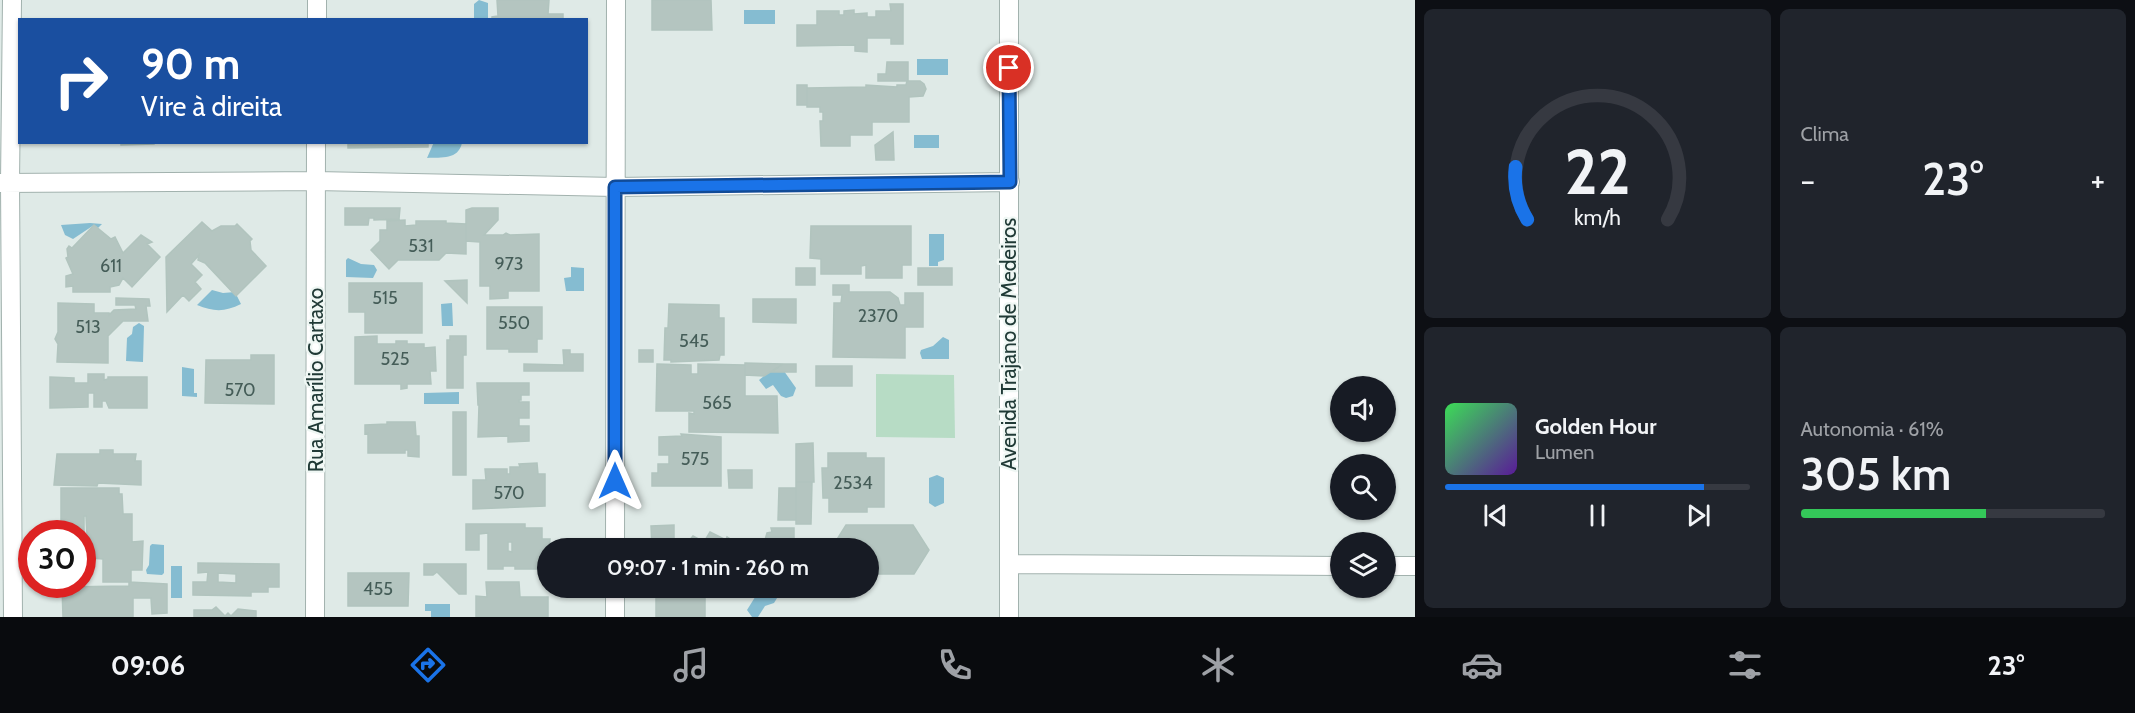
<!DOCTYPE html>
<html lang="pt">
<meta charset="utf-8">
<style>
body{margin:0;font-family:Cabin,sans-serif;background:#20242c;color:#f1f3f6;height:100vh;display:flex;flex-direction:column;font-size:22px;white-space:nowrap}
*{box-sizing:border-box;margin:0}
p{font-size:20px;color:#9ea1a6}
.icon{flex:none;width:33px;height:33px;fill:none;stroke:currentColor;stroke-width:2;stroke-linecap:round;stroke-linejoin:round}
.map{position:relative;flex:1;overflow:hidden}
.panel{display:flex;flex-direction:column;gap:9px;padding:9px;background:#0d0f14;width:720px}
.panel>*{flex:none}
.hud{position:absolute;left:18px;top:18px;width:570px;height:126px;border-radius:0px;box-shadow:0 2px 4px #0004;background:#1a4fa0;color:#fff;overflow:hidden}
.buttons{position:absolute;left:1330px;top:376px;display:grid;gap:12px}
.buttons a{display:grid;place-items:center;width:66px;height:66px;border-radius:50%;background:#171b24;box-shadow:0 2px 4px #0004;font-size:30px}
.speed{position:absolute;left:18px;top:520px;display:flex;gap:12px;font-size:30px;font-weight:700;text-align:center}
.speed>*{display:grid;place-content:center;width:78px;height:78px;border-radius:50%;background:#171b24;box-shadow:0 2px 4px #0004;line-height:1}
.speed .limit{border:9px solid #d22;background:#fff;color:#111}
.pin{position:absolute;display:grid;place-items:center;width:51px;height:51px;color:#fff;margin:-26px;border:3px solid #fff;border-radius:50%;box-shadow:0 2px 6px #0007}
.me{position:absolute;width:66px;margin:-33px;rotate:0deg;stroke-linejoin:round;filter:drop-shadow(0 0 4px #0008)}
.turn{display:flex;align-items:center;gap:21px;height:126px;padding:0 24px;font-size:27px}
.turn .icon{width:78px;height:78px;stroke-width:2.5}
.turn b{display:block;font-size:42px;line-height:51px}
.big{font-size:45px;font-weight:600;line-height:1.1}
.panel .card{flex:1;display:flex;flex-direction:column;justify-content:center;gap:9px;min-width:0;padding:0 21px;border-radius:9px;background:#20242c}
.panel .dial{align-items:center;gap:0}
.dial svg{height:156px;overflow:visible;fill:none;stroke:#363941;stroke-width:7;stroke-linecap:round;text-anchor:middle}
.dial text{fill:#f1f3f6;stroke:none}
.song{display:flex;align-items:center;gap:18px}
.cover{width:72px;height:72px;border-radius:9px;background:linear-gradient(135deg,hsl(130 70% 55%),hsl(270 70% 35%))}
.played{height:6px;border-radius:3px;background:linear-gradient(90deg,#1a73e8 85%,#363941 85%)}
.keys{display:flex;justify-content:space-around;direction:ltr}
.heat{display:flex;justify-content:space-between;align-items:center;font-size:33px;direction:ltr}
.charge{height:9px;border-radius:4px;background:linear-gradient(90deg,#34c759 61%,#363941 0)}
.panel .tiles{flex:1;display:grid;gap:9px;grid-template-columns:repeat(2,1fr)}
.trip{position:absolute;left:537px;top:538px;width:342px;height:60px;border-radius:30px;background:#171b24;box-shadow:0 2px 4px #0004;font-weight:600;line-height:60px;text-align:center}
.menu{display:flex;height:96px;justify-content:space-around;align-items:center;background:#090b0e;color:#9ea1a6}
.menu .icon{width:42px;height:42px}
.menu .current{color:#1a73e8}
.menu b{font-size:27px;color:#f1f3f6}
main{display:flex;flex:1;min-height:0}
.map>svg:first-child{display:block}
</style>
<main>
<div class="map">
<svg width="1415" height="617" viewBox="0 0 1415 617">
<rect width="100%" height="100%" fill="#dfeae7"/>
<path fill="#b7dcc5" d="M 876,374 L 954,375 L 955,438 L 876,437 Z"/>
<path fill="#85bcd1" d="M 479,0 L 488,3 L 488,19 L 474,19 L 474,4 Z
M 744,10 L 775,10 L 775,24 L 744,24 Z
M 917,59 L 948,59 L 948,75 L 917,75 Z
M 914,135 L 939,135 L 939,148 L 914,148 Z
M 434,142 L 462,143 C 458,160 442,157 427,158 Z
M 90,223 L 102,224 L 98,228 L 94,225 L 73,239 L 65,235 L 61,225 Z
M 929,234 L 944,234 L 944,260 L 938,262 L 938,266 L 929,266 Z
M 348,258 L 361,264 L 374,265 L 377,270 L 373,278 L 346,277 L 346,260 Z
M 571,267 L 584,268 L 584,291 L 566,291 L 564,278 L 571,277 Z
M 212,290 L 223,293 L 235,292 L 241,304 C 225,312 214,312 197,305 Z
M 452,303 L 453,326 L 442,326 L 441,304 Z
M 139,323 L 144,326 L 143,362 L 126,361 L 127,338 L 132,334 L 133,327 Z
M 943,337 L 949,340 L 949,359 L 922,359 L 920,353 L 921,350 L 933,346 Z
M 779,364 L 796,388 L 793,396 L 786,398 L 781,396 L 773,385 L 766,389 L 759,380 Z
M 182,367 L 194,369 L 194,393 L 197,393 L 197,397 L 182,396 Z
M 459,392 L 459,404 L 424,404 L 424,393 Z
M 937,475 L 944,478 L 944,503 L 935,507 L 929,503 L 929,478 Z
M 152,544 L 164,545 L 164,573 L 162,575 L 147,574 L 146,570 L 149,565 L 150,546 Z
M 171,566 L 182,566 L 182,598 L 171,598 Z
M 757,588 L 781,588 L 782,590 L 774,603 L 765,606 L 758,617 L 752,617 L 747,610 L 757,594 Z
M 820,588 L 854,588 L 844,589 L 836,597 L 821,597 Z
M 425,604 L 450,604 L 450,617 L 431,617 L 431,611 L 425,611 Z"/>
<path fill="#b4c5c0" stroke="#b1c4be" stroke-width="1.5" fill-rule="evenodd" d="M 497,0 L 549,0 L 548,14 L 563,14 L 563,20 L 492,20 L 492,17 L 498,16 Z
M 652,0 L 711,0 L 712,30 L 652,30 Z
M 890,4 L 903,4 L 903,44 L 891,44 L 891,38 L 867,38 L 867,52 L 855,51 L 855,45 L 797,46 L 797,25 L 817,25 L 817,11 L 839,11 L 839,15 L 844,15 L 844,11 L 854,10 L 854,14 L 867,13 L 867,17 L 876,17 L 876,11 L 891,11 Z
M 887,62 L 908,62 L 908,81 L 878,81 L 878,74 L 886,74 Z
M 907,81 L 920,81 L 924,84 L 926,89 L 923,96 L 909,97 L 909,122 L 872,122 L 872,135 L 850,135 L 850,146 L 821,146 L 820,121 L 823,121 L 823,112 L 820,112 L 820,107 L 807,107 L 807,88 L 866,87 L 866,85 L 897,87 L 897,85 L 906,85 Z
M 797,85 L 807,85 L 807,105 L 797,105 Z
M 893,132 L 894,160 L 876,160 L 875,145 Z
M 121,142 L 154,142 L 154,144 L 121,145 Z
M 348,142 L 428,142 L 428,147 L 348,148 Z
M 345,208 L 400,208 L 399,219 L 374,220 L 374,218 L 369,218 L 368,225 L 345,225 Z
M 472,208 L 498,208 L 498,220 L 484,235 L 503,235 L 506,233 L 510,235 L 539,234 L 539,291 L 508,291 L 508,298 L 490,299 L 490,286 L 480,286 L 480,242 L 466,241 L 466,210 Z
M 405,220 L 405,226 L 416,225 L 416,221 L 446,221 L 446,223 L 466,224 L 466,254 L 446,253 L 439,260 L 398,260 L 389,269 L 371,250 L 380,241 L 380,230 L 387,230 L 387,221 Z
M 202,222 L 212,231 L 221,226 L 235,226 L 237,224 L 252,239 L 250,241 L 251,250 L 266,266 L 236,296 L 205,263 L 198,260 L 199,255 L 191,264 L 202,275 L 195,282 L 201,289 L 189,301 L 183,295 L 167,312 L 166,257 Z
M 94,225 L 111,239 L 115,237 L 123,253 L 141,235 L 152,242 L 147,244 L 160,257 L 132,287 L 123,278 L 119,285 L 110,287 L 110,292 L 73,292 L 73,286 L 66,287 L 66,276 L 73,274 L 66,258 L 68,257 L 67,249 L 69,246 L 72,248 Z
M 811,226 L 911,226 L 911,265 L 902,265 L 902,278 L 866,278 L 866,265 L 861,266 L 861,274 L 821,274 L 821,259 L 810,258 Z
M 796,268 L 815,268 L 815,285 L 796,285 Z
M 918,268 L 952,268 L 952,285 L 918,285 Z
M 467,280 L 467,303 L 445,281 Z
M 349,283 L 422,283 L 422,333 L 365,333 L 365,312 L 349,312 Z
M 833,285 L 849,285 L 849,292 L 890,292 L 898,298 L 900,305 L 905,305 L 905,293 L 923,293 L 923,327 L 905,327 L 905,358 L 833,357 L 834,303 L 841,303 L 842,295 L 833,295 Z
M 116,298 L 149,299 L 150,306 L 146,306 L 148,321 L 123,321 L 108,336 L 108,363 L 57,362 L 58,344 L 55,339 L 58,332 L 58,303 L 94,304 L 94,313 L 109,313 L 109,315 L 114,310 L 136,309 L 135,305 L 116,305 Z
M 753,299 L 796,299 L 796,323 L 753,322 Z
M 669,304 L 719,305 L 719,318 L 724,318 L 724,355 L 720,355 L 719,360 L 671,362 L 671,360 L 664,360 L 665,328 L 668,328 Z
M 487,307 L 542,307 L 542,339 L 537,339 L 537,352 L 509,352 L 509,349 L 487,349 Z
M 377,336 L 377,344 L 396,344 L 396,341 L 407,341 L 407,344 L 424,344 L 424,348 L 435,347 L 436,371 L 430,371 L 431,384 L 407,384 L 407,388 L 401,389 L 401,384 L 355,384 L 355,337 Z
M 450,336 L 466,336 L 466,355 L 463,355 L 463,388 L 447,388 L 447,340 L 450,340 Z
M 563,350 L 570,350 L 570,354 L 583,354 L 583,371 L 524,371 L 524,364 L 564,365 Z
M 639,350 L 653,350 L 653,362 L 639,362 Z
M 251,355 L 274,355 L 274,404 L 205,403 L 206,360 L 251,360 Z
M 745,363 L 783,364 L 764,376 L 745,375 Z
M 657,364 L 691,365 L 691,374 L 698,374 L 698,364 L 745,365 L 745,396 L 777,396 L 778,433 L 689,432 L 689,413 L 694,414 L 694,411 L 656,411 Z
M 783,364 L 796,364 L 796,372 L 772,372 Z
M 816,366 L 852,366 L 852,386 L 816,386 Z
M 88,374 L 104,374 L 104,380 L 108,379 L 108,377 L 147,377 L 147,408 L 109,408 L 106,401 L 102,401 L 102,407 L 94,407 L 94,393 L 88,393 L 88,407 L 50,408 L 50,377 L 74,378 L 74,383 L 88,383 Z
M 477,383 L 529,383 L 529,395 L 521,395 L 521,400 L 519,400 L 519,402 L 529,402 L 529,418 L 519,418 L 519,426 L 529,426 L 529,441 L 508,442 L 508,436 L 478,437 L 479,405 L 478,405 Z
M 453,412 L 466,412 L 466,475 L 453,475 Z
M 387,422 L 415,422 L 416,436 L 419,436 L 419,457 L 408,456 L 408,450 L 405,450 L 405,453 L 368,453 L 368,433 L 365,434 L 365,425 L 387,424 Z
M 681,434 L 721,437 L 721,486 L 652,486 L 652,473 L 658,473 L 658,464 L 669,464 L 669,455 L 659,455 L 659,437 L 682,436 Z
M 813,443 L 814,482 L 796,482 L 796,444 Z
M 100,450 L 113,450 L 113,454 L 136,454 L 135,461 L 141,461 L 141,485 L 98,483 L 97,486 L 54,485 L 57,454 L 100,454 Z
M 828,453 L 866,453 L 866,458 L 884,458 L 884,507 L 867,507 L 867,512 L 829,512 L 829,498 L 823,498 L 822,468 L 828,468 Z
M 537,463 L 538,474 L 545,474 L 545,506 L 473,509 L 473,480 L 486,480 L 485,469 L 507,469 L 507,474 L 510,474 L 510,467 L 520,467 L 519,464 Z
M 728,470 L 752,470 L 752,488 L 729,488 Z
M 796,482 L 812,482 L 811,524 L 796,524 Z
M 61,488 L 119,488 L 119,494 L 122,494 L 123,514 L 132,514 L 132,542 L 143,541 L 142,570 L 131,570 L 131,582 L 103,582 L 103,559 L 91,558 L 85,566 L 82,564 L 82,540 L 87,535 L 86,516 L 84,516 L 84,535 L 61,534 Z
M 779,488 L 796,488 L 796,520 L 778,520 Z
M 466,524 L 525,524 L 525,528 L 542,528 L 542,539 L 550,539 L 548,558 L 541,558 L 541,569 L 515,569 L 515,566 L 503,566 L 503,569 L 488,569 L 488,533 L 479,534 L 479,550 L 466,550 ZM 508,542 L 512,542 L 512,552 L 508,551 Z
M 674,525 L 674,549 L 652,549 L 651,526 Z
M 846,525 L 913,525 L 929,550 L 914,574 L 868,574 L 868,549 L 831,549 Z
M 771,528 L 794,528 L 794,549 L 761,549 L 761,539 L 765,540 L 767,533 L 772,532 Z
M 710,532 L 726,540 L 727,537 L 743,547 L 742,549 L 682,549 L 693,536 L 704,542 Z
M 198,563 L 279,564 L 279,587 L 268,587 L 268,592 L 251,592 L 251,596 L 193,595 L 193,582 L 207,582 L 208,572 L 198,573 ZM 218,573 L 236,574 L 236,583 L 218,582 Z
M 424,564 L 466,564 L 466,594 L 459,594 L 437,572 L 433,575 L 424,575 Z
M 348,573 L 409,573 L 408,606 L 348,606 Z
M 129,582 L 167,584 L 167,613 L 152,614 L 151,598 L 133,598 L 133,617 L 63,617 L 62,587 L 129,586 Z
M 486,582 L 519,582 L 520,597 L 548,597 L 548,617 L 476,617 L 476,596 L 487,597 Z
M 666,588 L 705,588 L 705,617 L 656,617 L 656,593 L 666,593 Z
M 216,607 L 225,616 L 228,613 L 231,616 L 238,609 L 256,611 L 256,617 L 194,617 L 194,610 L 212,610 Z"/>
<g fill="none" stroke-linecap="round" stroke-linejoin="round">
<defs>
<path id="minor" d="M 12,0 L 10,183 L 13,617
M 317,20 L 317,0
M 0,183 L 316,181 L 615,187 L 1010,182
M 615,549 L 616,0
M 1009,564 L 1341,566
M 1386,566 L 1415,566
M 615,588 L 615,617
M 315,617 L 316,142
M 1009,617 L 1009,0"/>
</defs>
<use href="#minor" stroke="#a2b2ae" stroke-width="20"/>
<use href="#minor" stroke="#fff" stroke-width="18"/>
</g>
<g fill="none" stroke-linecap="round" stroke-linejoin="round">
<defs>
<path id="route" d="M 615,481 L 615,187 L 1010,182 L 1009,68"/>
</defs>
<use href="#route" stroke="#114b97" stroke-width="15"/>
<use href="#route" stroke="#1a73e8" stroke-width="10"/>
</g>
<g text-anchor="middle" stroke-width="4.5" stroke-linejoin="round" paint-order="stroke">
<g font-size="18" fill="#455d58">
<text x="421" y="252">531</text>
<text x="509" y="270">973</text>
<text x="111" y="272">611</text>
<text x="385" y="304">515</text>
<text x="878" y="322">2370</text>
<text x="514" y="329">550</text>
<text x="88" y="333">513</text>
<text x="694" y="347">545</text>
<text x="395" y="365">525</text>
<text x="240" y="396">570</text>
<text x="717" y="409">565</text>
<text x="695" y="465">575</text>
<text x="853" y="489">2534</text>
<text x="509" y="499">570</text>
<text x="378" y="595">455</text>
</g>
<g font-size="21" fill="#203a36" stroke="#eff7f4">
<text transform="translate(1009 344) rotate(-90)" y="7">Avenida Trajano de Medeiros</text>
<text transform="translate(316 380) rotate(-90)" y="7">Rua Amarílio Cartaxo</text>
</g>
</g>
</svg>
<div class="buttons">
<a><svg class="icon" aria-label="sound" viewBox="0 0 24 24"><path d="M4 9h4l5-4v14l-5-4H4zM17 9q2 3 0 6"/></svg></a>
<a><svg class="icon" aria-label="search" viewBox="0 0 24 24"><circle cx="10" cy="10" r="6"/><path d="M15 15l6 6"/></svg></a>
<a><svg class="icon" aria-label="layers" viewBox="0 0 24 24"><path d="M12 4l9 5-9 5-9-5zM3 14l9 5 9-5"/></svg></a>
</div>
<div class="speed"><div class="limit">30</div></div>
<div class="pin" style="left:1009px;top:68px;background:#d93025"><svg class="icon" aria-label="arrive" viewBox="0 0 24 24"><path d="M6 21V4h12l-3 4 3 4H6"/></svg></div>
<svg class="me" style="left:615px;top:481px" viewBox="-20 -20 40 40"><path d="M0-17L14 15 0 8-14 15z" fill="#1a73e8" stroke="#fff" stroke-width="4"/></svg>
<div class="trip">09:07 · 1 min · 260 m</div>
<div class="hud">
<div class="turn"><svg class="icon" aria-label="right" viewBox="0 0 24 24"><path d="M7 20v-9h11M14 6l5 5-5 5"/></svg><div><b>90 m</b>Vire à direita</div></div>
</div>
</div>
<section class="panel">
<div class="tiles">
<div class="card dial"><svg viewBox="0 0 100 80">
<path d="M14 69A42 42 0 1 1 86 69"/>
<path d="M14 69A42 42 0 0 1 8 42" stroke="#1a73e8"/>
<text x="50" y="56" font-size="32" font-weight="700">22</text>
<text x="50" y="72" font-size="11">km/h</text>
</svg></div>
<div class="card"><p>Clima</p>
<div class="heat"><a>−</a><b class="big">23°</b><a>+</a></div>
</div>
<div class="card">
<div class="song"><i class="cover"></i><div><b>Golden Hour</b><p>Lumen</p></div></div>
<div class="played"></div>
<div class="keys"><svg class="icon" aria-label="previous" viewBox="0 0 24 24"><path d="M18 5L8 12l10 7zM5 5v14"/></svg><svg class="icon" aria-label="pause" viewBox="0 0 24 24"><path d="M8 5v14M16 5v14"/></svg><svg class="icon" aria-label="next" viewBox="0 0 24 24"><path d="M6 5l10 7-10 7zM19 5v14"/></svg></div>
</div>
<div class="card"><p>Autonomia · 61%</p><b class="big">305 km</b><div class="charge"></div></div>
</div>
</section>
</main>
<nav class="menu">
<b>09:06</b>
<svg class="icon current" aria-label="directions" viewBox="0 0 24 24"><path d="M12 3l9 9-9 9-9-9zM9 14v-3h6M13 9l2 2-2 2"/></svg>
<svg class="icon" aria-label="music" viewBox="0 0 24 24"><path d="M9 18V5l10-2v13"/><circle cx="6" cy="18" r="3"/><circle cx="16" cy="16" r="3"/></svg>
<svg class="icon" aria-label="phone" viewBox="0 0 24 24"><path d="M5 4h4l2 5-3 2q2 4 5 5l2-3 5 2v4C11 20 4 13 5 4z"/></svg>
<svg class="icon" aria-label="climate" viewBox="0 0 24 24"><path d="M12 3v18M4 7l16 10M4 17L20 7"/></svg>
<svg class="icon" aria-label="car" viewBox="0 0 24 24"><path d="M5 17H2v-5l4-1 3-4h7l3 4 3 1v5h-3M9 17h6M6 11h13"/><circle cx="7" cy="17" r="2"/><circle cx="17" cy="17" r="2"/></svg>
<svg class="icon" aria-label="filters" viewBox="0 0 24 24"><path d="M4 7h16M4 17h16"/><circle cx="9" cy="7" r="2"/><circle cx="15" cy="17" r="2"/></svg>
<b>23°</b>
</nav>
